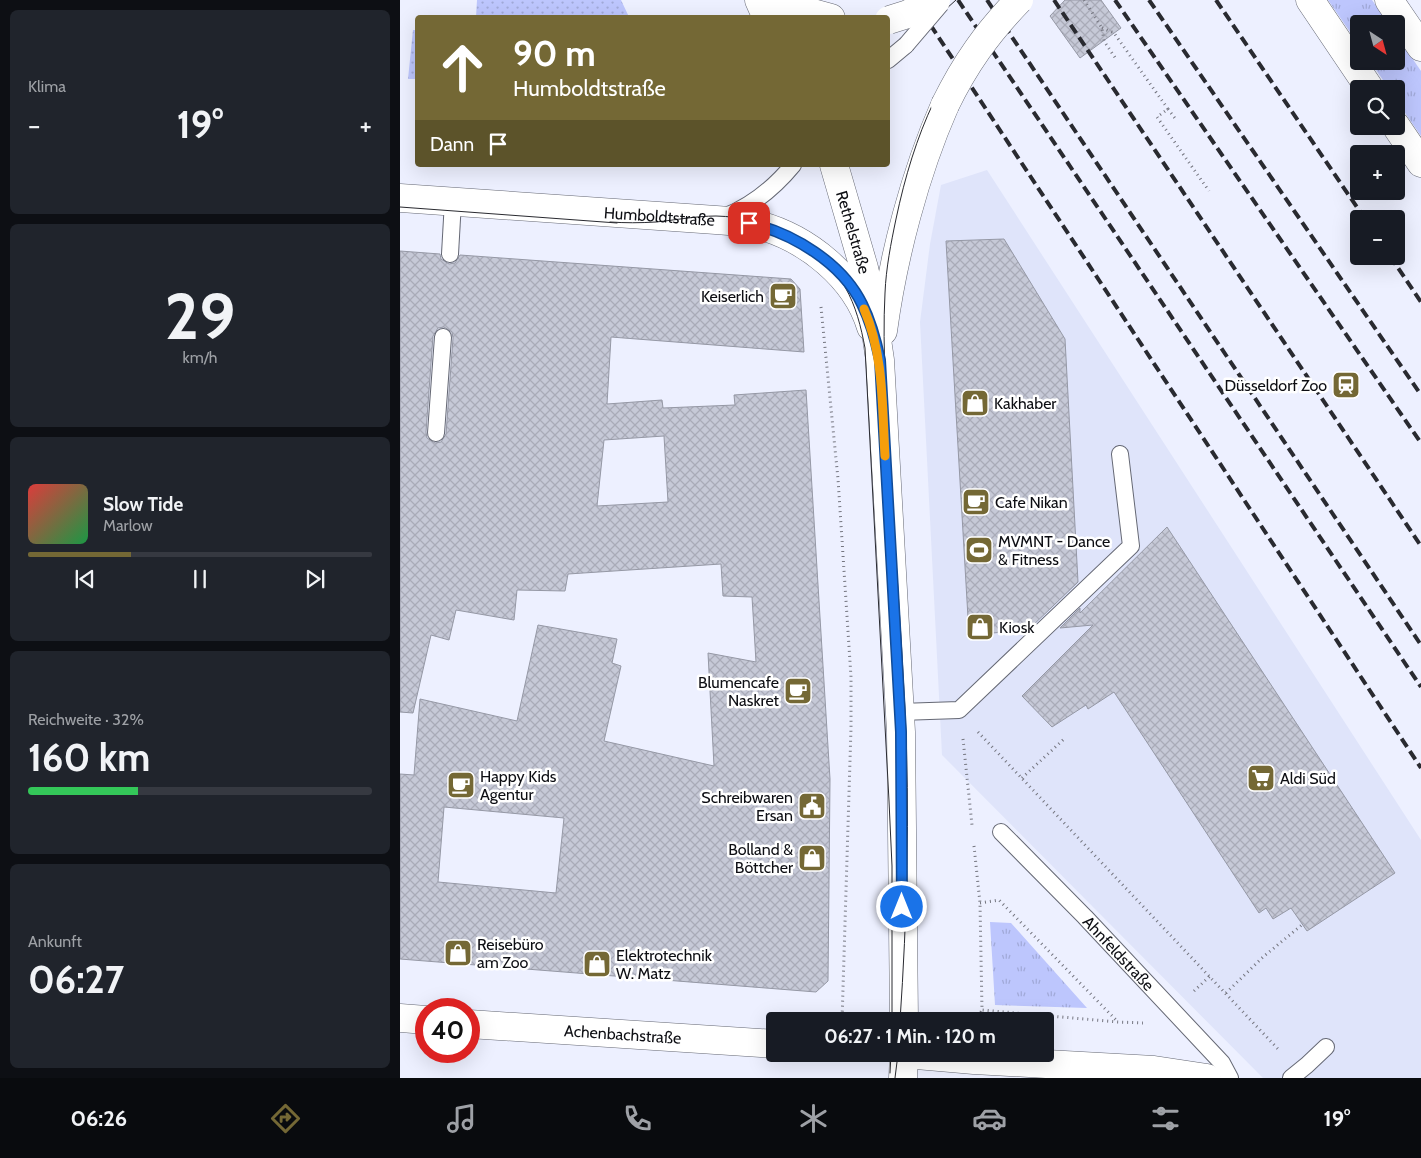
<!DOCTYPE html>
<html lang="de">
<meta charset="utf-8">
<style>
body{margin:0;font-family:Cabin,sans-serif;background:#20242c;color:#f1f3f6;height:100vh;display:flex;flex-direction:column;font-size:19px;white-space:nowrap}
*{box-sizing:border-box;margin:0}
p{font-size:16px;color:#9ea1a6}
.icon{flex:none;width:28px;height:28px;fill:none;stroke:currentColor;stroke-width:2;stroke-linecap:round;stroke-linejoin:round}
.map{position:relative;flex:1;overflow:hidden}
.details{display:flex;flex-direction:column;gap:10px;padding:10px;background:#0d0f14;width:400px}
.details>*{flex:none}
.guide{position:absolute;left:15px;top:15px;width:475px;height:152px;border-radius:5px;box-shadow:0 5px 20px #0002;background:#746835;color:#fff;overflow:hidden}
.needle{width:32px;rotate:144deg}
.fabs{position:absolute;left:950px;top:15px;display:grid;gap:10px}
.fabs a{display:grid;place-items:center;width:55px;height:55px;border-radius:5px;background:#171b24;box-shadow:0 5px 20px #0002;font-size:25px}
.speed{position:absolute;left:15px;top:998px;display:flex;gap:10px;font-size:25px;font-weight:700;text-align:center}
.speed>*{display:grid;place-content:center;width:65px;height:65px;border-radius:50%;background:#171b24;box-shadow:0 5px 20px #0002;line-height:1}
.speed .limit{border:8px solid #d22;background:#fff;color:#111}
.pin{position:absolute;display:grid;place-items:center;width:42px;height:42px;color:#fff;margin:-21px;border-radius:10px;box-shadow:0 2px 8px #0006}
.me{position:absolute;width:55px;margin:-28px;rotate:0deg;stroke-linejoin:round;filter:drop-shadow(0 0 4px #0008)}
.turn{display:flex;align-items:center;gap:18px;height:105px;padding:0 15px;font-size:22px}
.turn .icon{width:65px;height:65px;stroke-width:2.5}
.turn b{display:block;font-size:35px;line-height:42px}
.then{display:flex;align-items:center;height:48px;padding:0 15px;background:#0003;gap:10px;font-size:19px}
.big{font-size:38px;font-weight:700;line-height:1.1}
.details .card{flex:1;display:flex;flex-direction:column;justify-content:center;gap:8px;min-width:0;padding:0 18px;border-radius:8px;background:#20242c}
.details .dial{align-items:center;gap:0}
.dial b{font-size:65px;line-height:1}
.song{display:flex;align-items:center;gap:15px}
.cover{width:60px;height:60px;border-radius:8px;background:linear-gradient(135deg,hsl(0 70% 55%),hsl(140 70% 35%))}
.played{height:5px;border-radius:2px;background:linear-gradient(90deg,#746835 30%,#363941 30%)}
.keys{display:flex;justify-content:space-around;direction:ltr}
.heat{display:flex;justify-content:space-between;align-items:center;font-size:28px;direction:ltr}
.charge{height:8px;border-radius:4px;background:linear-gradient(90deg,#34c759 32%,#363941 0)}
.trip{position:absolute;left:366px;top:1012px;width:288px;height:50px;border-radius:5px;background:#171b24;box-shadow:0 5px 20px #0002;font-weight:700;line-height:50px;text-align:center}
.tab-bar{display:flex;height:80px;justify-content:space-around;align-items:center;background:#090b0e;color:#9ea1a6}
.tab-bar .icon{width:35px;height:35px}
.tab-bar .on{color:#746835}
.tab-bar b{font-size:22px;color:#f1f3f6}
main{display:flex;flex:1;min-height:0}
.map>svg:first-child{display:block}
</style>
<main>
<section class="details">
<div class="card"><p>Klima</p>
<div class="heat"><a>−</a><b class="big">19°</b><a>+</a></div>
</div>
<div class="card dial"><b>29</b><p>km/h</p></div>
<div class="card">
<div class="song"><i class="cover"></i><div><b>Slow Tide</b><p>Marlow</p></div></div>
<div class="played"></div>
<div class="keys"><svg class="icon" aria-label="previous" viewBox="0 0 24 24"><path d="M18 5L8 12l10 7zM5 5v14"/></svg><svg class="icon" aria-label="pause" viewBox="0 0 24 24"><path d="M8 5v14M16 5v14"/></svg><svg class="icon" aria-label="next" viewBox="0 0 24 24"><path d="M6 5l10 7-10 7zM19 5v14"/></svg></div>
</div>
<div class="card"><p>Reichweite · 32%</p><b class="big">160 km</b><div class="charge"></div></div>
<div class="card"><p>Ankunft</p><b class="big">06:27</b></div>
</section>
<div class="map">
<svg width="1021" height="1078" viewBox="0 0 1021 1078">
<defs>
<pattern id="grass-tufts" width="24" height="20" patternUnits="userSpaceOnUse" patternTransform="scale(1.25)"><rect width="24" height="20" fill="#bdc6fd"/><path d="M3 7l-1-3M5 7V3M7 7l1-3M15 17l-1-3M17 17v-4M19 17l1-3" fill="none" stroke="#a1a9d8"/></pattern>
<pattern id="garden-dots" width="8" height="8" patternUnits="userSpaceOnUse" patternTransform="scale(1.25)"><rect width="8" height="8" fill="#bdc6fd"/><path d="M2 2h.1M6 6h.1" fill="none" stroke="#a1a9d8" stroke-width="1.8" stroke-linecap="round"/></pattern>
<pattern id="building-cross-hatch" width="8" height="8" patternUnits="userSpaceOnUse" patternTransform="scale(1.25)"><rect width="8" height="8" fill="#c6c9d7"/><path d="M0 0l8 8M0 8l8-8" fill="none" stroke="#a9abb8"/></pattern>
</defs>
<rect width="100%" height="100%" fill="#edf0ff"/>
<path fill="#dfe4fa" d="M 587,170 L 1021,840 L 1021,1078 L 863,1078 L 542,755 L 520,322 L 530,244 L 541,185 Z"/>
<path fill="url(#grass-tufts)" d="M 928,0 L 972,0 L 989,24 L 959,24 L 959,45 Z
M 996,35 L 1021,71 L 1021,136 L 996,100 L 996,89 L 989,89 L 970,61 L 996,61 Z
M 590,922 L 611,923 L 687,1008 L 595,1005 Z"/>
<path fill="url(#garden-dots)" d="M 77,0 L 221,0 L 229,17 L 76,17 Z
M 13,30 L 17,30 L 17,79 L 8,79 Z"/>
<path fill="url(#building-cross-hatch)" stroke="#9598a5" fill-rule="evenodd" d="M 665,0 L 701,0 L 721,28 L 680,58 L 650,16 Z
M 604,239 L 665,339 L 678,582 L 628,630 L 569,635 L 546,241 Z
M 0,251 L 40,254 L 41,259 L 49,264 L 55,263 L 60,255 L 391,279 L 400,289 L 404,352 L 211,337 L 207,404 L 262,400 L 263,408 L 335,405 L 334,395 L 406,390 L 430,779 L 428,981 L 416,992 L 0,959 L 0,774 L 14,775 L 20,699 L 117,721 L 138,625 L 217,639 L 212,663 L 221,666 L 204,741 L 314,766 L 308,653 L 356,662 L 352,597 L 323,596 L 321,564 L 168,574 L 165,591 L 117,590 L 114,620 L 56,610 L 49,640 L 31,635 L 13,713 L 0,712 ZM 44,327 L 52,332 L 53,338 L 46,434 L 41,442 L 35,443 L 27,438 L 26,432 L 33,336 L 38,328 ZM 264,436 L 268,502 L 197,506 L 204,440 ZM 44,807 L 164,818 L 156,893 L 38,882 Z
M 767,527 L 995,873 L 907,931 L 891,908 L 873,919 L 866,908 L 859,913 L 714,692 L 688,709 L 686,705 L 652,727 L 622,696 L 693,625 L 660,628 L 680,608 L 680,613 Z"/>
<g fill="none" stroke-linecap="round" stroke-linejoin="round">
<defs>
<g id="service">
<path d="M 488,60 L 506,45"/>
<path d="M 324,217 C 352,206 374,188 393,165"/>
<path d="M 50,254 L 53,201"/>
<path d="M 36,433 L 43,337"/>
<path d="M 500,712 L 559,710 L 731,546 L 720,454"/>
<path id="s1" d="M 601,832 L 685,917 L 822,1063 L 830,1078"/>
<path d="M 891,1078 L 907,1065 L 926,1047"/>
</g>
<g id="minor">
<path id="s2" d="M 0,198 L 316,220 C 330,221 344,222 358,225 C 407,238 456,277 471,327"/>
<path d="M 0,1018 L 26,1020"/>
<path id="s3" d="M 69,1024 L 375,1044"/>
<path d="M 505,1054 L 574,1060 L 754,1070 L 807,1078"/>
</g>
<g id="tertiary">
<path d="M 359,0 L 367,18"/>
<path d="M 381,0 L 398,9 L 431,18"/>
<path id="s4" d="M 434,165 L 464,268 L 471,299 L 480,360 L 501,732 L 504,1021"/>
<path d="M 483,331 C 493,257 515,173 545,105"/>
<path d="M 503,1078 L 504,1054"/>
</g>
<path id="secondary" d="M 910,0 L 970,89
M 989,0 L 1021,47
M 996,126 L 1021,163"/>
</defs>
<use href="#service" stroke="#656874" stroke-width="18"/>
<use href="#minor" stroke="#656874" stroke-width="29"/>
<use href="#tertiary" stroke="#656874" stroke-width="29"/>
<use href="#secondary" stroke="#656874" stroke-width="29"/>
<path stroke="#74757f" stroke-width="3" stroke-dasharray="1 4" stroke-linecap="butt" d="M 684,0 L 702,28 L 704,41 L 716,59
M 702,28 L 714,33 L 768,109 L 757,117 L 809,191
M 768,109 L 777,121
M 421,307 L 438,479 L 451,677 L 451,728 L 442,1021
M 578,732 L 879,1050
M 563,739 L 572,825
M 622,778 L 664,739
M 574,846 L 580,903 L 582,1010 L 718,1022 L 743,1023
M 580,903 L 599,900 L 718,1022
M 794,991 L 810,976
M 826,993 L 863,957 L 903,924
M 576,1021 L 582,1010"/>
<use href="#service" stroke="#fff" stroke-width="16"/>
<use href="#minor" stroke="#fff" stroke-width="28"/>
<use href="#tertiary" stroke="#fff" stroke-width="28"/>
<use href="#secondary" stroke="#fff" stroke-width="28"/>
<path stroke="#292a30" stroke-width="1" d="M 506,45 L 556,0
M 0,207 L 217,223
M 210,222 C 225,223 240,223 256,222 C 276,220 296,216 316,216 C 367,217 418,243 445,287 C 456,306 461,327 465,348 L 489,801 L 492,866 L 492,1021
M 500,1021 C 507,918 510,813 505,710 C 501,629 495,548 490,467 C 487,409 482,351 485,293 C 486,268 491,243 496,219 C 514,134 543,64 604,0
M 490,1073 L 491,1054
M 495,1078 L 498,1054"/>
<path stroke="#292a30" stroke-width="4" stroke-dasharray="10 5" stroke-linecap="butt" d="M 514,0 L 1021,768
M 558,0 L 1021,687
M 587,0 L 1021,645
M 654,0 L 1021,546
M 715,0 L 1021,443
M 749,0 L 1021,395
M 816,0 L 965,219
M 990,256 L 1021,302"/>
<defs>
<path id="service-bridge" d="M 506,45 L 541,4"/>
<path id="tertiary-bridge" d="M 489,20 L 508,14 L 536,0
M 545,105 C 565,64 587,33 619,0"/>
</defs>
<use href="#service-bridge" stroke="#656874" stroke-width="18" stroke-linecap="butt"/>
<use href="#tertiary-bridge" stroke="#656874" stroke-width="29" stroke-linecap="butt"/>
<use href="#service-bridge" stroke="#fff" stroke-width="16"/>
<use href="#tertiary-bridge" stroke="#fff" stroke-width="28"/>
</g>
<g fill="none" stroke-linecap="round" stroke-linejoin="round">
<defs>
<path id="route" d="M 349,223 C 393,233 442,263 462,304 C 471,322 476,341 480,360 L 501,732 L 502,907"/>
</defs>
<use href="#route" stroke="#114b97" stroke-width="12"/>
<use href="#route" stroke="#1a73e8" stroke-width="9"/>
<path stroke="#f59e0b" stroke-width="9" d="M 464,309 C 484,355 482,407 485,456"/>
</g>
<defs>
<symbol id="cafe-square" viewBox="-11 -11 22 22"><rect x="-9" y="-9" width="18" height="18" rx="4" fill="#746835" stroke="#fff"/><path d="M-5.5-4.5H6V0H3Q3 3.5 0 3.5H-2.5Q-5.5 3.5-5.5 0ZM3-3.2v2h1.7v-2ZM-6 4.5H4V6H-6Z" fill="#fff"/></symbol>
<symbol id="station-square" viewBox="-11 -11 22 22"><rect x="-9" y="-9" width="18" height="18" rx="4" fill="#746835" stroke="#fff"/><path d="M-3-6H3Q5-6 5-4V2Q5 4 3 4L4.5 6H3L1.5 4h-3L-3 6H-4.5L-3 4Q-5 4-5 2V-4Q-5-6-3-6ZM-3.5-4v3h7v-3ZM-3.5 1v1.5H-2V1ZM2 1v1.5H3.5V1Z" fill="#fff"/></symbol>
<symbol id="shop-square" viewBox="-11 -11 22 22"><rect x="-9" y="-9" width="18" height="18" rx="4" fill="#746835" stroke="#fff"/><path d="M-5-2.5h2.3a2.7 3.5 0 0 1 5.4 0H5L5.5 6h-11ZM-1.5-2.5h3a1.5 2.3 0 0 0-3 0Z" fill="#fff"/></symbol>
<symbol id="stadium-square" viewBox="-11 -11 22 22"><rect x="-9" y="-9" width="18" height="18" rx="4" fill="#746835" stroke="#fff"/><path d="M0-5a6.5 5 0 1 0 0 10a6.5 5 0 1 0 0-10ZM-3.5-1.8h7v3.6h-7Z" fill="#fff"/></symbol>
<symbol id="supermarket-square" viewBox="-11 -11 22 22"><rect x="-9" y="-9" width="18" height="18" rx="4" fill="#746835" stroke="#fff"/><path d="M-6-5.5h2.5l.6 2H6L4.5 2H-2.5L-4.4-4H-6ZM-1.5 3.2a1.3 1.3 0 1 0 .1 0ZM3 3.2a1.3 1.3 0 1 0 .1 0Z" fill="#fff"/></symbol>
<symbol id="civic-square" viewBox="-11 -11 22 22"><rect x="-9" y="-9" width="18" height="18" rx="4" fill="#746835" stroke="#fff"/><path d="M-.6-6.5H3V-4.5H.6V-3L4-1V1h2V6H-6V1h2V-1L-.6-3ZM-1.2 2.5V6h2.4V2.5Z" fill="#fff"/></symbol>
</defs>
<g fill-rule="evenodd">
<use href="#cafe-square" x="367" y="280" width="32" height="32"/>
<use href="#station-square" x="930" y="369" width="32" height="32"/>
<use href="#shop-square" x="559" y="387" width="32" height="32"/>
<use href="#cafe-square" x="560" y="486" width="32" height="32"/>
<use href="#stadium-square" x="563" y="534" width="32" height="32"/>
<use href="#shop-square" x="564" y="611" width="32" height="32"/>
<use href="#cafe-square" x="382" y="675" width="32" height="32"/>
<use href="#supermarket-square" x="845" y="762" width="32" height="32"/>
<use href="#cafe-square" x="45" y="769" width="32" height="32"/>
<use href="#civic-square" x="396" y="790" width="32" height="32"/>
<use href="#shop-square" x="396" y="842" width="32" height="32"/>
<use href="#shop-square" x="42" y="937" width="32" height="32"/>
<use href="#shop-square" x="181" y="948" width="32" height="32"/>
</g>
<g text-anchor="middle" stroke-width="5" stroke-linejoin="round" paint-order="stroke">
<g font-size="16" fill="#0d0e13" stroke="#fff">
<text dy="6" stroke="none"><textPath href="#s2" startOffset="260">Humboldtstraße</textPath></text>
<text dy="6" stroke="none"><textPath href="#s4" startOffset="70">Rethelstraße</textPath></text>
<text dy="6" stroke="none"><textPath href="#s1" startOffset="169">Ahnfeldstraße</textPath></text>
<text dy="6" stroke="none"><textPath href="#s3" startOffset="154">Achenbachstraße</textPath></text>
</g>
<g font-size="16" fill="#0d0e13" stroke="#fff" text-anchor="start">
<text x="364" y="302" text-anchor="end">Keiserlich</text>
<text x="927" y="391" text-anchor="end">Düsseldorf Zoo</text>
<text x="594" y="409">Kakhaber</text>
<text x="595" y="508">Cafe Nikan</text>
<text x="598" y="547">MVMNT - Dance<tspan x="598" dy="18">&amp; Fitness</tspan></text>
<text x="599" y="633">Kiosk</text>
<text x="379" y="688" text-anchor="end">Blumencafe<tspan x="379" dy="18">Naskret</tspan></text>
<text x="80" y="782">Happy Kids<tspan x="80" dy="18">Agentur</tspan></text>
<text x="880" y="784">Aldi Süd</text>
<text x="393" y="803" text-anchor="end">Schreibwaren<tspan x="393" dy="18">Ersan</tspan></text>
<text x="393" y="855" text-anchor="end">Bolland &amp;<tspan x="393" dy="18">Böttcher</tspan></text>
<text x="77" y="950">Reisebüro<tspan x="77" dy="18">am Zoo</tspan></text>
<text x="216" y="961">Elektrotechnik<tspan x="216" dy="18">W. Matz</tspan></text>
</g>
</g>
</svg>
<div class="fabs">
<a><svg class="needle" viewBox="-14 -14 28 28"><path d="M0-13l5 13h-10z" fill="#e53935"/><path d="M0 13l5-13h-10z" fill="#9ea1a6"/></svg></a>
<a><svg class="icon" aria-label="search" viewBox="0 0 24 24"><circle cx="10" cy="10" r="6"/><path d="M15 15l6 6"/></svg></a>
<a>+</a>
<a>−</a>
</div>
<div class="speed"><div class="limit">40</div></div>
<div class="pin" style="left:349px;top:223px;background:#d93025"><svg class="icon" aria-label="arrive" viewBox="0 0 24 24"><path d="M6 21V4h12l-3 4 3 4H6"/></svg></div>
<svg class="me" style="left:502px;top:907px" viewBox="-20 -20 40 40"><circle r="17" fill="#1a73e8" stroke="#fff" stroke-width="3"/><path d="M0-11L8 9 0 5-8 9z" fill="#fff"/></svg>
<div class="trip">06:27 · 1 Min. · 120 m</div>
<div class="guide">
<div class="turn"><svg class="icon" aria-label="ahead" viewBox="0 0 24 24"><path d="M12 20V5M6 11l6-6 6 6"/></svg><div><b>90 m</b>Humboldtstraße</div></div>
<div class="then">Dann<svg class="icon" aria-label="arrive" viewBox="0 0 24 24"><path d="M6 21V4h12l-3 4 3 4H6"/></svg></div>
</div>
</div>
</main>
<nav class="tab-bar">
<b>06:26</b>
<svg class="icon on" aria-label="directions" viewBox="0 0 24 24"><path d="M12 3l9 9-9 9-9-9zM9 14v-3h6M13 9l2 2-2 2"/></svg>
<svg class="icon" aria-label="music" viewBox="0 0 24 24"><path d="M9 18V5l10-2v13"/><circle cx="6" cy="18" r="3"/><circle cx="16" cy="16" r="3"/></svg>
<svg class="icon" aria-label="phone" viewBox="0 0 24 24"><path d="M5 4h4l2 5-3 2q2 4 5 5l2-3 5 2v4C11 20 4 13 5 4z"/></svg>
<svg class="icon" aria-label="climate" viewBox="0 0 24 24"><path d="M12 3v18M4 7l16 10M4 17L20 7"/></svg>
<svg class="icon" aria-label="car" viewBox="0 0 24 24"><path d="M5 17H2v-5l4-1 3-4h7l3 4 3 1v5h-3M9 17h6M6 11h13"/><circle cx="7" cy="17" r="2"/><circle cx="17" cy="17" r="2"/></svg>
<svg class="icon" aria-label="filters" viewBox="0 0 24 24"><path d="M4 7h16M4 17h16"/><circle cx="9" cy="7" r="2"/><circle cx="15" cy="17" r="2"/></svg>
<b>19°</b>
</nav>
